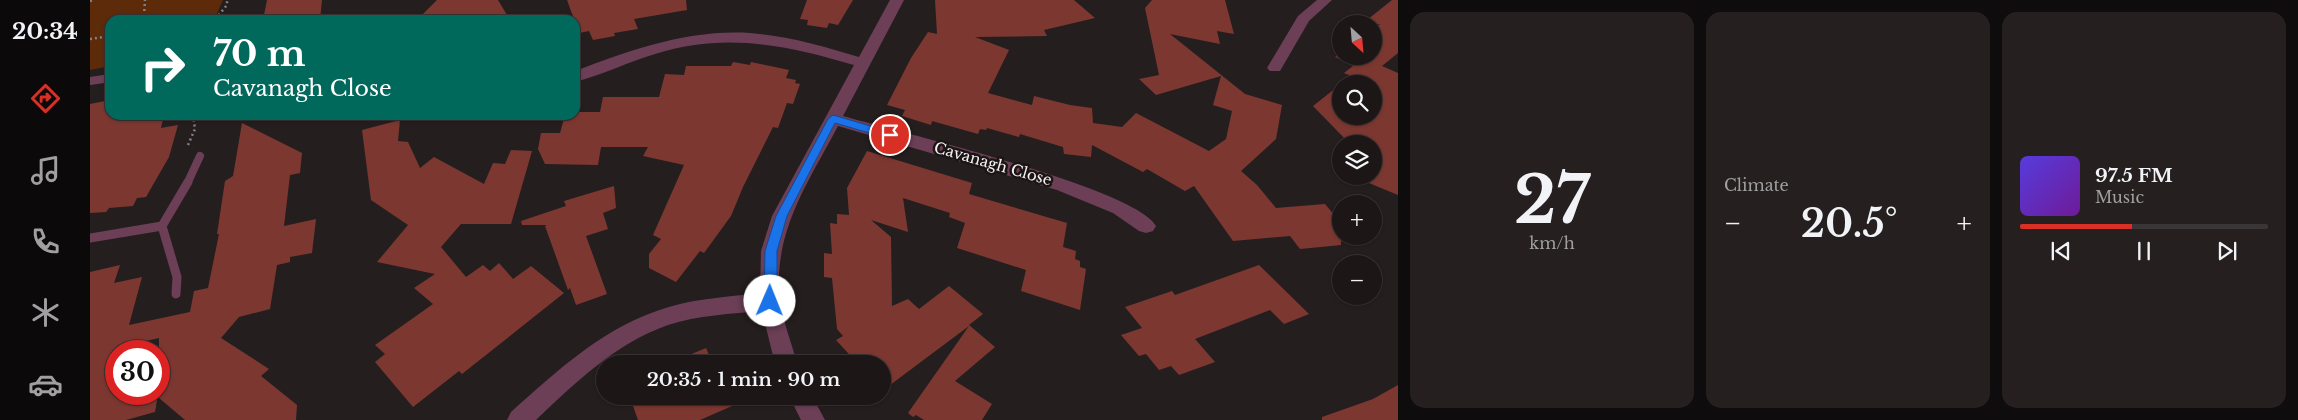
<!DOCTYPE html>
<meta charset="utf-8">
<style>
body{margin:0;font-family:"Libre Baskerville",serif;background:#251f20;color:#f1f3f6;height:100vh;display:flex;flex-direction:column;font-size:19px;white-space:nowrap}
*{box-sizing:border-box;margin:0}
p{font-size:16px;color:#a09fa1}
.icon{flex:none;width:28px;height:28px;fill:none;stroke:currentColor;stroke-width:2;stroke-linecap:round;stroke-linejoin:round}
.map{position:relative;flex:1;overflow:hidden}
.sheet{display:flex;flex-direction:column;gap:12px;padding:12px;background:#0f0c0d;width:900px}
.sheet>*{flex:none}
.top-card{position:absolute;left:15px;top:15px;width:475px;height:105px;border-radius:15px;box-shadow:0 1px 4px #0004,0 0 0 1px #3a3536;background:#00695c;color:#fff;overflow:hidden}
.needle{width:32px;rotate:154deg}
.tools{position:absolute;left:1242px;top:15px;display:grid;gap:10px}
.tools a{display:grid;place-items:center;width:50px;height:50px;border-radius:50%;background:#1c1617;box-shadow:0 1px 4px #0004,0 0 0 1px #3a3536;font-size:25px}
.speed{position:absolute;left:15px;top:340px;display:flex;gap:10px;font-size:25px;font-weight:700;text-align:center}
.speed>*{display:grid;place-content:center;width:65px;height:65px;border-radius:50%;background:#1c1617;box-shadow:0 1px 4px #0004,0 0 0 1px #3a3536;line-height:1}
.speed .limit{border:8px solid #d22;background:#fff;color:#111}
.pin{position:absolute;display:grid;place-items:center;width:42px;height:42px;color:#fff;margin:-21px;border:2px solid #fff;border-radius:50%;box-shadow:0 1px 5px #0007}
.me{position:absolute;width:55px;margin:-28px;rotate:1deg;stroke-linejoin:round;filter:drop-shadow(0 0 4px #0008)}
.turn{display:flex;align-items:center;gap:18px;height:105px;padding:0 25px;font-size:22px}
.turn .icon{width:65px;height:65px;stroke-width:2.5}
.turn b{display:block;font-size:35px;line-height:42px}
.big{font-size:38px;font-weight:600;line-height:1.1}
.sheet .card{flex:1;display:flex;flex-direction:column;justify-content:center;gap:8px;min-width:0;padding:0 18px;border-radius:15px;background:#251f20}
.sheet .dial{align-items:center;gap:0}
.dial b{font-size:65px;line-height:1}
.song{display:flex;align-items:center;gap:15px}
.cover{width:60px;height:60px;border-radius:8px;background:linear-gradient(135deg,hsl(250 70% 55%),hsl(280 70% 35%))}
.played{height:5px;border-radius:2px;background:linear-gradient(90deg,#d93025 45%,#3a3536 45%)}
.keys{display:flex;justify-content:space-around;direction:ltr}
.heat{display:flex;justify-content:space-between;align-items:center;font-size:28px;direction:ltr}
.sheet .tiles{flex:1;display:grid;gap:12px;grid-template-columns:repeat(3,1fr)}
.trip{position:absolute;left:506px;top:355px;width:295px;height:50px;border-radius:25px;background:#1c1617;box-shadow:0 1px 4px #0004,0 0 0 1px #3a3536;font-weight:600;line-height:50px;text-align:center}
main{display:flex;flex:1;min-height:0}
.tab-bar{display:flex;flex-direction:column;width:90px;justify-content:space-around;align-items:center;background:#0b0909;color:#a09fa1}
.tab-bar .icon{width:35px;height:35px}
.tab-bar .current{color:#d93025}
.tab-bar b{font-size:22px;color:#f1f3f6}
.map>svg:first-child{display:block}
</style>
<main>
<nav class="tab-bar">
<b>20:34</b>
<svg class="icon current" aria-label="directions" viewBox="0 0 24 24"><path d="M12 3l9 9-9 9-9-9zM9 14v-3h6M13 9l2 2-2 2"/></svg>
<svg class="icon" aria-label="music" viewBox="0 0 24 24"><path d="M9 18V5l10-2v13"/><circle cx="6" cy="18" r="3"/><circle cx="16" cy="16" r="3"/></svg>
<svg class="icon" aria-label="phone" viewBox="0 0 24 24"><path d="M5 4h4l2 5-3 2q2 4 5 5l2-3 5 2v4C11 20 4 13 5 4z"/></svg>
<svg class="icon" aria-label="climate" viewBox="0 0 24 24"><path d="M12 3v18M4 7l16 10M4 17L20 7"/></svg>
<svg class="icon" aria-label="car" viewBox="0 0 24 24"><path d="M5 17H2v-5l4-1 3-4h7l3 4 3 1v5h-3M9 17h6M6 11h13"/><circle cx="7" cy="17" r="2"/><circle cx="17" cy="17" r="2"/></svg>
</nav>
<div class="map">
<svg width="1308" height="420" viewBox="0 0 1308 420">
<rect width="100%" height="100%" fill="#251e1f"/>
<path fill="#5d2b0a" d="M 0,0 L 133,0 L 124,20 L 20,20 L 20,66 L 0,70 Z"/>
<path fill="#7c3830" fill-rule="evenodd" d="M 177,0 L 232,0 L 230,20 L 173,20 Z
M 347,0 L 408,0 L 420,20 L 327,20 Z
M 477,0 L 596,0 L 597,10 L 544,19 L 548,29 L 524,33 L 525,36 L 503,40 L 499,31 L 489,33 Z
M 717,0 L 763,0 L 748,25 L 739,23 L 737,28 L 717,25 L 718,20 L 710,19 Z
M 845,0 L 984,0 L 1005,18 L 954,30 L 957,36 L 885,37 L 919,50 L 898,93 L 942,105 L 944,96 L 980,105 L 1002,108 L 1003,123 L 1032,127 L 1046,113 L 1119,151 L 1136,139 L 1142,111 L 1123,105 L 1131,76 L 1066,95 L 1049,79 L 1069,75 L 1055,8 L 1062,0 L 1135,0 L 1144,34 L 1127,31 L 1130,44 L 1080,34 L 1155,94 L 1192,105 L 1186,139 L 1151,171 L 1167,185 L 1186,208 L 1235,204 L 1251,223 L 1251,245 L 1210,249 L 1200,236 L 1143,241 L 1104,186 L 1095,191 L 1057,169 L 1053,172 L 1002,145 L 1001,157 L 974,154 L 973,147 L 930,134 L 929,137 L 897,128 L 896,130 L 890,129 L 888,134 L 842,121 L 841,125 L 812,116 L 815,110 L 797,105 L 821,58 L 838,32 L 847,34 Z
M 1302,0 L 1308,0 L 1308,53 L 1292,66 L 1308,73 L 1308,195 L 1262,176 L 1284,176 L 1284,144 L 1258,144 L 1258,142 L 1223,106 L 1261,76 L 1254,73 L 1263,66 L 1245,57 L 1251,52 L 1251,56 L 1284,56 L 1284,28 L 1290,24 L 1272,24 ZM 1251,84 L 1284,84 L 1284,116 L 1251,116 Z
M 643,62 L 660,65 L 661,62 L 699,70 L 696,78 L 706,80 L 705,83 L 710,84 L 703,104 L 697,103 L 688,128 L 683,127 L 653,187 L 641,216 L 614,253 L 610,251 L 586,282 L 559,268 L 559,254 L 571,239 L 563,235 L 594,165 L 553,156 L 558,147 L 511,147 L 508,165 L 455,164 L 448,149 L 451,133 L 470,133 L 475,115 L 485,115 L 485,112 L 510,112 L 513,97 L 569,97 L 575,74 L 594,75 L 596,66 L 641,66 Z
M 20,100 L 20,115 L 74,115 L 71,128 L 88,125 L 79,157 L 56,197 L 47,198 L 43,206 L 19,208 L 16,212 L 0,213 L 0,104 Z
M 310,120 L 308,141 L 318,142 L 330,168 L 344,157 L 394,184 L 403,163 L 415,164 L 421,150 L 442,151 L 421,224 L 371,224 L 351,247 L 376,277 L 393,265 L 400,271 L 409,263 L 423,279 L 441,266 L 474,293 L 372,374 L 369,371 L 323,407 L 285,362 L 295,354 L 285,345 L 343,304 L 324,288 L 345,274 L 287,262 L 318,225 L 281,200 L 272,130 Z
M 152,123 L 212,153 L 210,173 L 200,175 L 194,226 L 226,219 L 222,253 L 200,257 L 200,262 L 187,265 L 180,309 L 149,317 L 131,338 L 179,369 L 171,376 L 207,405 L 206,420 L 95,420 L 69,398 L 69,338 L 26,348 L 26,394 L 68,394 L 65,412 L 36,420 L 0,420 L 0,272 L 30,265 L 24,283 L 52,277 L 39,325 L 100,312 L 104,291 L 118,288 L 129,234 L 127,234 L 135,181 L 143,176 Z
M 777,151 L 882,183 L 879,194 L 977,223 L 973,247 L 986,251 L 985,259 L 990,261 L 990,267 L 996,269 L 990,310 L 931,291 L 936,270 L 867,248 L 875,223 L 859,217 L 860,213 L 813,198 L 818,232 L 781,220 L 801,237 L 802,306 L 818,299 L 829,309 L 859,286 L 893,314 L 879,325 L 905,347 L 865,381 L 902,404 L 892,420 L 834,420 L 826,415 L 823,417 L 818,413 L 879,326 L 792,391 L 792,364 L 768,364 L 746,340 L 753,336 L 747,329 L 742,278 L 734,277 L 734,253 L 742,254 L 740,223 L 747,224 L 747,214 L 759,215 L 757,188 Z
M 524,186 L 526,208 L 513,213 L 518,229 L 496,236 L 517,294 L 486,305 L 480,288 L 478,290 L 455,226 L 457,225 L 432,225 L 431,221 L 476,206 L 474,201 Z
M 1169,265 L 1219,314 L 1194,324 L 1180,310 L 1105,339 L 1125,362 L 1089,375 L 1081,366 L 1069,370 L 1056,354 L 1049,356 L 1031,335 L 1052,328 L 1035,307 L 1082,291 L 1085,295 Z
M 616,348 L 623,364 L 595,364 L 592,358 Z
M 1308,385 L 1308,420 L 1232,420 L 1232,417 L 1283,399 Z
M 553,396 L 665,396 L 610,420 L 548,420 L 542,403 Z"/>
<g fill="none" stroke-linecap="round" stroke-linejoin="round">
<path stroke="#868081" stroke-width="2.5" stroke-dasharray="2 3" stroke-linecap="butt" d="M 0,1 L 4,0
M 51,20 L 54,16 L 55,0
M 129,20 L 128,16 L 137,5 L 137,0
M 0,39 L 20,36
M 98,145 L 105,129 L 103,115"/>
<path stroke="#6c3f57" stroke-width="8" d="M 0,81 L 20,78
M 97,184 L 110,156"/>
<path stroke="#6c3f57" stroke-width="9" d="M 0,238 L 72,226
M 86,294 L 87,277 L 72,226 L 98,182"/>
<path fill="#6c3f57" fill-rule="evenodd" d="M 800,0 L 814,0 L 753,116 C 805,131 1045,188 1066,226 L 1063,231 L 1056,233 L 1049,231 L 1023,213 L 967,190 L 748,126 C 718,183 682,233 690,301 C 693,322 702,343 707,364 L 685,364 L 672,311 C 641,314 608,315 578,325 C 526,343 485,383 446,420 L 417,420 L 421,412 C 468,370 516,325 579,307 C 608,298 640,297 670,293 L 671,251 L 682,216 L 764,65 C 696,45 635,32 565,54 C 538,62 512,75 485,82 L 485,71 C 541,50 599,29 660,33 C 698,36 733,46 769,57 Z
M 1227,0 L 1242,0 L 1219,21 L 1190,71 L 1180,71 L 1177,68 L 1208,16 Z
M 699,396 L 722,396 L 735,420 L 711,420 Z"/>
</g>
<path fill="#1a73e8" stroke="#114b97" d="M 743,115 L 804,133 L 806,135 L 800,139 L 745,123 L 697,216 L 687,251 L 687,301 L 685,305 L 676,305 L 674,301 L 675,251 L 686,216 L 738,119 Z"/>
<g text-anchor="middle" stroke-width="5" stroke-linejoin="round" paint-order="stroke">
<g font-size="15" fill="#f5f0f1" stroke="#1c1516">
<text transform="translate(903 164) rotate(16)" y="5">Cavanagh Close</text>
</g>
</g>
</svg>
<div class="tools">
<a><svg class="needle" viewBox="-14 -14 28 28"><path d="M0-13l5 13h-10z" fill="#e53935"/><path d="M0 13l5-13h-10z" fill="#a09fa1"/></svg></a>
<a><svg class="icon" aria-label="search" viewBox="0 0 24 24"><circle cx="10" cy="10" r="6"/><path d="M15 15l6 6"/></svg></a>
<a><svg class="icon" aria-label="layers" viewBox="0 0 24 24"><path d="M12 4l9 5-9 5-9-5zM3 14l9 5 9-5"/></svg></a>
<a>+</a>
<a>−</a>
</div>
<div class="speed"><div class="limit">30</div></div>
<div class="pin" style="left:800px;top:135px;background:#d93025"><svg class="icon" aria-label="arrive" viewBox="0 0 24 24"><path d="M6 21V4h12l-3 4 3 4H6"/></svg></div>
<svg class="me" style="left:680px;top:301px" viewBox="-20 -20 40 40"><circle r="19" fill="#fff"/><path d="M0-13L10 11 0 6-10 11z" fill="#1a73e8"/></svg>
<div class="trip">20:35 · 1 min · 90 m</div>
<div class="top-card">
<div class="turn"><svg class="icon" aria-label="right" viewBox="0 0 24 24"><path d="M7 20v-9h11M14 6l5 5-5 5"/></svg><div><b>70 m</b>Cavanagh Close</div></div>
</div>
</div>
<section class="sheet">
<div class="tiles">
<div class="card dial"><b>27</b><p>km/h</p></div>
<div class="card"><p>Climate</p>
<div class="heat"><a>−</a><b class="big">20.5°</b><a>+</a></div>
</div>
<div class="card">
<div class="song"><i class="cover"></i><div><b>97.5 FM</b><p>Music</p></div></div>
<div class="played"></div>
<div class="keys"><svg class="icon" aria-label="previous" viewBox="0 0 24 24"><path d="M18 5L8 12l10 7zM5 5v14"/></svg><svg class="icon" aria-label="pause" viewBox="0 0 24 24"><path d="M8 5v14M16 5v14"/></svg><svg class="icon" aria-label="next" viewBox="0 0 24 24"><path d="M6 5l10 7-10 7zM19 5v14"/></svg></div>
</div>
</div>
</section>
</main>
